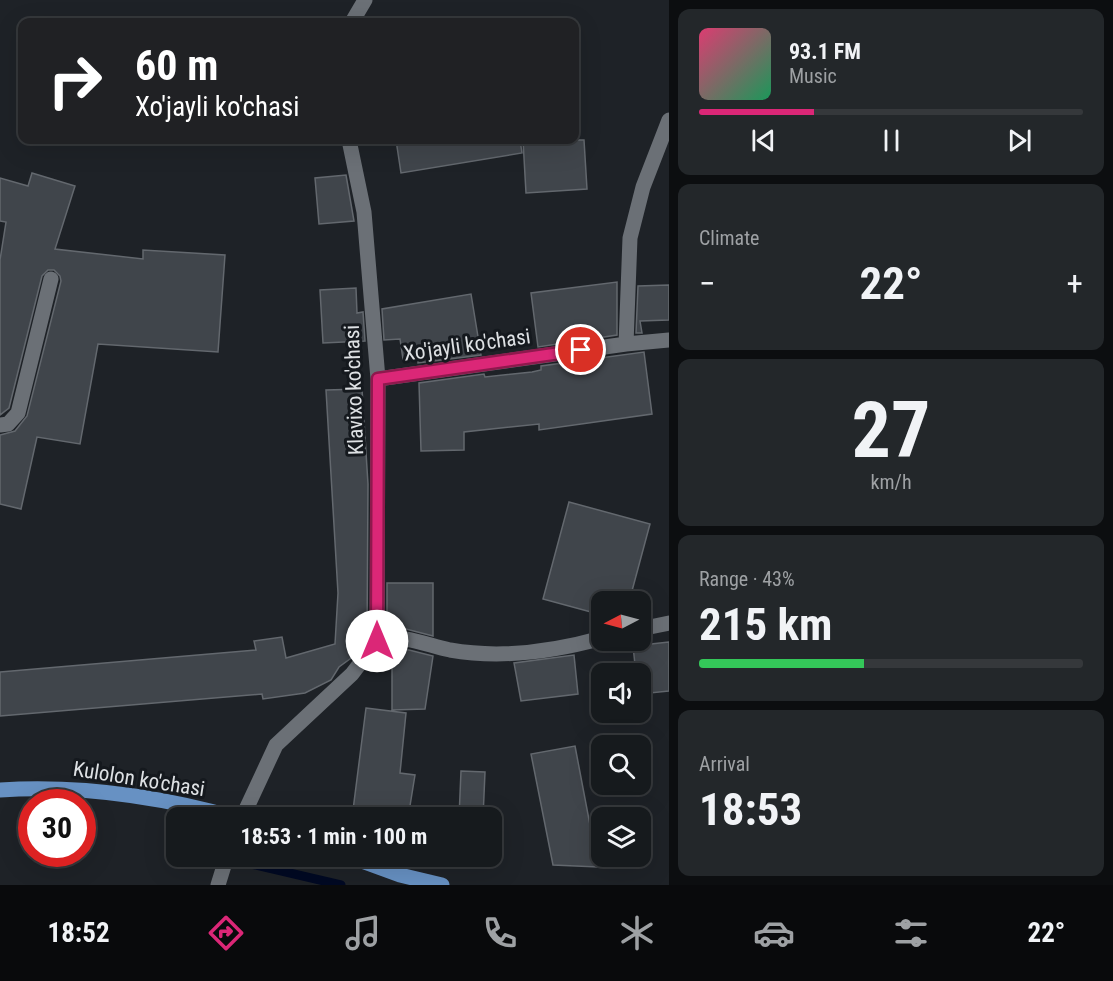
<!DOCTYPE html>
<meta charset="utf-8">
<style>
body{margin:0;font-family:"Roboto Condensed",sans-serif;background:#23272a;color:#f1f3f6;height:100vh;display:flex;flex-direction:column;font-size:22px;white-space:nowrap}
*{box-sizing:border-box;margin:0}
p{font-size:20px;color:#9ea1a4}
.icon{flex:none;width:33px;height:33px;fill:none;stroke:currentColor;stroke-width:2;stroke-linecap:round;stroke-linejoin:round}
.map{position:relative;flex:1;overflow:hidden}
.details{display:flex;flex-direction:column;gap:9px;padding:9px;background:#0c0e10;width:444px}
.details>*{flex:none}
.guide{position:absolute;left:18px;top:18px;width:561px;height:126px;border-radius:12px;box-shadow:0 6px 24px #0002,0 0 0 2px #35383b;background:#202124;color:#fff;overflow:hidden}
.needle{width:39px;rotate:264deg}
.controls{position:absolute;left:591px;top:591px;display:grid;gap:12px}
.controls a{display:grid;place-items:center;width:60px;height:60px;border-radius:12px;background:#161a1d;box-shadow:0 6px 24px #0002,0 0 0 2px #35383b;font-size:30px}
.speed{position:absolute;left:18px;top:789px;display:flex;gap:12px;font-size:30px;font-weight:700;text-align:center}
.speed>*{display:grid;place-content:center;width:78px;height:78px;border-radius:50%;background:#161a1d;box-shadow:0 6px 24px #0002,0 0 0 2px #35383b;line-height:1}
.speed .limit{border:9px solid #d22;background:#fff;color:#111}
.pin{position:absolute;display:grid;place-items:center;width:51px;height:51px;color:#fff;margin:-26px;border:3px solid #fff;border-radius:50%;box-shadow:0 2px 6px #0007}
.me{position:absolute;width:66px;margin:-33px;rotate:0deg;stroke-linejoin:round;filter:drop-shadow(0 0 4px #0008)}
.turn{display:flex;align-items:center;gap:21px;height:126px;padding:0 18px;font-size:27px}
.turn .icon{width:78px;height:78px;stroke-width:2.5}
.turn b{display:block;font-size:42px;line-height:51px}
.big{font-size:45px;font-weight:700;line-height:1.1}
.details .card{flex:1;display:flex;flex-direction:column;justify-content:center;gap:9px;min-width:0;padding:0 21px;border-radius:12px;background:#23272a}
.details .dial{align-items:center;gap:0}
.dial b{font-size:78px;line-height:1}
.song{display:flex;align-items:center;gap:18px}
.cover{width:72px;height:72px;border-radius:9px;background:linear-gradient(135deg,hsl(340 70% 55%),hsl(150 70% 35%))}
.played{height:6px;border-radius:3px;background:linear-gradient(90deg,#db2777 30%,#35383b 30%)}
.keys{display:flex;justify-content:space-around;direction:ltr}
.heat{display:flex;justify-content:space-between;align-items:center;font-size:33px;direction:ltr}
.charge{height:9px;border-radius:4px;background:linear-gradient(90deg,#34c759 43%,#35383b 0)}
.trip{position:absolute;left:166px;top:807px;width:336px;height:60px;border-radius:12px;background:#161a1d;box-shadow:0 6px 24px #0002,0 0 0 2px #35383b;font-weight:700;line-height:60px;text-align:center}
.tabs{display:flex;height:96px;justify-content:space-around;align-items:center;background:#090a0c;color:#9ea1a4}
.tabs .icon{width:42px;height:42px}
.tabs .on{color:#db2777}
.tabs b{font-size:27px;color:#f1f3f6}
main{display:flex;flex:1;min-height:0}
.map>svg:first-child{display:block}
</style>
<main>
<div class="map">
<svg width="669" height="885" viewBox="0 0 669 885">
<rect width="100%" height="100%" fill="#1e2227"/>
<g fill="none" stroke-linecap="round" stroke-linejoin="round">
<path stroke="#000923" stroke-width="9" d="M 251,864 L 341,885"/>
</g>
<path fill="#40454b" stroke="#63686e" stroke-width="1.5" d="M 396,140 L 520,140 L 522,153 L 401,173 Z
M 523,140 L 584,140 L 587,189 L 526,193 Z
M 32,173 L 75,186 L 55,249 L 143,259 L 143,250 L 225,255 L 218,352 L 98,344 L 80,444 L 37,437 L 21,509 L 0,504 L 0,435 L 15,431 L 27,416 L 61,281 L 60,276 L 54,270 L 48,270 L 42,276 L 9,408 L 0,415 L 0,260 L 6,222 L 0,221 L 0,178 L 28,186 Z
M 346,175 L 354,221 L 319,224 L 315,178 Z
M 617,282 L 617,335 L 538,347 L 531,293 Z
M 669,285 L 669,320 L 640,321 L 642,333 L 636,333 L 638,286 Z
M 356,288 L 357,313 L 363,312 L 365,341 L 323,343 L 320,290 Z
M 471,294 L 481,355 L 418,363 L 418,356 L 403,359 L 400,339 L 384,340 L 382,309 Z
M 644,352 L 652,414 L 539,430 L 539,424 L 464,432 L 464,450 L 421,451 L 419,383 L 484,374 L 485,377 L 532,372 L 541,370 L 541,366 Z
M 362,389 L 368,484 L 367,638 L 354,656 L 339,667 L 331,680 L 305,693 L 263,699 L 262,694 L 0,716 L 0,672 L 256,650 L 254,641 L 282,637 L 286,658 L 335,644 L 338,593 L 326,390 Z
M 569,502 L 650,524 L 629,602 L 602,602 L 602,615 L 543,599 Z
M 387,583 L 433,583 L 433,636 L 406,629 L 391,629 L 391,625 L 387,628 Z
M 669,642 L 669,691 L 640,694 L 640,674 L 636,674 L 633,646 Z
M 392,649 L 409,650 L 433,656 L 425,709 L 392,710 Z
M 574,655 L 578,694 L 521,701 L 514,663 Z
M 366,708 L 406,713 L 400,773 L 415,775 L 408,818 L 352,818 Z
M 575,746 L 598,867 L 553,865 L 531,754 Z
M 461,771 L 485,772 L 483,818 L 459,818 Z"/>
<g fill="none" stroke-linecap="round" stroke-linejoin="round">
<path stroke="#6b7076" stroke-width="15" d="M 352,22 L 365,0
M 626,344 L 630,238 L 643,187 L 669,120
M 378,379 L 626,344 L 669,340
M 0,425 L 8,424 L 18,413 L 51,279
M 640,629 L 669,623
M 377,641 C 386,640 396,638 405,639 C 420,641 435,647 450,650 C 501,659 552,652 602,638
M 242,818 L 276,745 L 352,674 L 377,641 L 378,379 L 364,212 L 349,140
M 218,885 L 227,856"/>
<path stroke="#6791c3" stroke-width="15" d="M 0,790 C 80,785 158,796 236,818
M 348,856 L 400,875 L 442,885"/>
</g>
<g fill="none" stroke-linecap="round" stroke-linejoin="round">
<defs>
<path id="route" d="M 377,641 L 378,379 L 581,350"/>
</defs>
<use href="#route" stroke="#8e194d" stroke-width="15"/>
<use href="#route" stroke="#db2777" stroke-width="10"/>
</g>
<g text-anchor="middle" stroke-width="6" stroke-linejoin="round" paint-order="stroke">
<g font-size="21" fill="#dee1e4" stroke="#15191e">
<text transform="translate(467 345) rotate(-8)" y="7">Xo'jayli ko'chasi</text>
<text transform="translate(354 390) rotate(-92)" y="7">Klavixo ko'chasi</text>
<text transform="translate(139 779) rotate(9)" y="7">Kulolon ko'chasi</text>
</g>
</g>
</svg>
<div class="controls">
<a><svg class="needle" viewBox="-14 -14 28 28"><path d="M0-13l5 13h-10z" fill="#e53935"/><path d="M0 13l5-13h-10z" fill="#9ea1a4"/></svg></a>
<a><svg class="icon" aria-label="sound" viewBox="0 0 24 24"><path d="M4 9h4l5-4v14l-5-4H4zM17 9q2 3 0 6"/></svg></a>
<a><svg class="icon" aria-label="search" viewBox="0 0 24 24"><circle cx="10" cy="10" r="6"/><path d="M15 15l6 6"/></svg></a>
<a><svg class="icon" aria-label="layers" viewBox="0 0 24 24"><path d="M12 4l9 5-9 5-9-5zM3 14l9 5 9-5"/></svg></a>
</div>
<div class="speed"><div class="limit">30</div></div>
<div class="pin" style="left:581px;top:350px;background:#d93025"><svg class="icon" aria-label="arrive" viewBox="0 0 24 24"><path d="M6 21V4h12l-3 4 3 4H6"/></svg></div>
<svg class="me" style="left:377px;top:641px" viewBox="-20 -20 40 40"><circle r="19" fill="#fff"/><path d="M0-13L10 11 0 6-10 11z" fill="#db2777"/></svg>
<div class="trip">18:53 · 1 min · 100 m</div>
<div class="guide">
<div class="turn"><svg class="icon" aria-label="right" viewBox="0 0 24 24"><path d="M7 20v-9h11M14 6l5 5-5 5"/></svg><div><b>60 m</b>Xo'jayli ko'chasi</div></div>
</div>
</div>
<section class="details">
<div class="card">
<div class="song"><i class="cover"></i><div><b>93.1 FM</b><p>Music</p></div></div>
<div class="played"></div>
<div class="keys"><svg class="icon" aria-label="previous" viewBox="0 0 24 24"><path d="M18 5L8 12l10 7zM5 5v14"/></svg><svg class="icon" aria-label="pause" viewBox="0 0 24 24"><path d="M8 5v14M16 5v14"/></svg><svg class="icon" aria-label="next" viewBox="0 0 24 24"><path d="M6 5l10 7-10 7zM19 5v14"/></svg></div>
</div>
<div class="card"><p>Climate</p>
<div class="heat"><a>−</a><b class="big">22°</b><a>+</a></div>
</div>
<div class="card dial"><b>27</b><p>km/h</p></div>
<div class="card"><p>Range · 43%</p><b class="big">215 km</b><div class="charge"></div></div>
<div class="card"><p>Arrival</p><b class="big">18:53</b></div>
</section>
</main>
<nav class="tabs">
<b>18:52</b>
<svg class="icon on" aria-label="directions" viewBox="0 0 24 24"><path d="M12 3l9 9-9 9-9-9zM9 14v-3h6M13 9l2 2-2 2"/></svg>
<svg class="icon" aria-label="music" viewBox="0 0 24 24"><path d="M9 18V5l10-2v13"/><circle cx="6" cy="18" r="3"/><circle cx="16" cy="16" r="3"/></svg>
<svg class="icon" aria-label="phone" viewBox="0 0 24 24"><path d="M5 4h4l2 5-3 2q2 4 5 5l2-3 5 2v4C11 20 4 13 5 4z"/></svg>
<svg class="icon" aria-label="climate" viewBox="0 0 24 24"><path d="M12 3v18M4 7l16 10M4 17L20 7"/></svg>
<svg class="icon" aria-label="car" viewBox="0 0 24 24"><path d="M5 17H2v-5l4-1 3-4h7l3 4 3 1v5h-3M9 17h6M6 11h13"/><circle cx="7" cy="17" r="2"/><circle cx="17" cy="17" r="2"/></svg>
<svg class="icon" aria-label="filters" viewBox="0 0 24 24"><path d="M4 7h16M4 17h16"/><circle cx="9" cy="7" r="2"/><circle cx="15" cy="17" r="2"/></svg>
<b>22°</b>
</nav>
